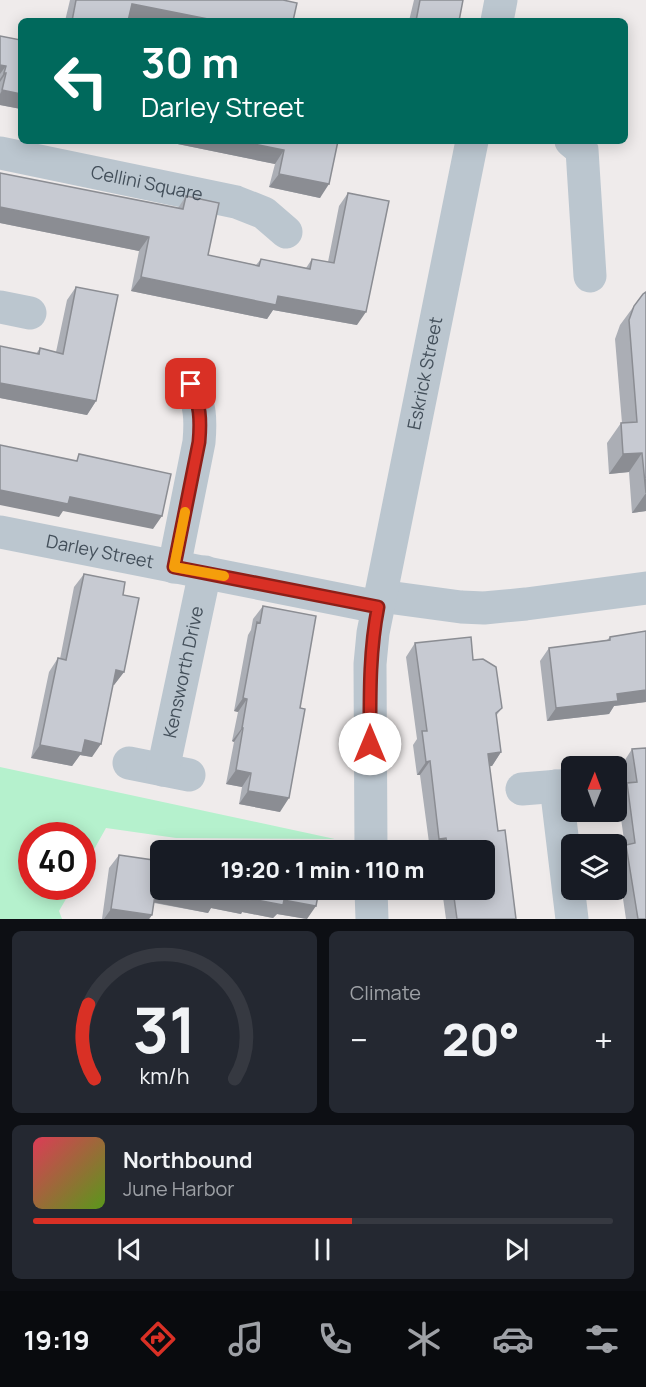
<!DOCTYPE html>
<meta charset="utf-8">
<style>
body{margin:0;font-family:Manrope,sans-serif;background:#242831;color:#f1f3f6;height:100vh;display:flex;flex-direction:column;font-size:22px;white-space:nowrap}
*{box-sizing:border-box;margin:0}
p{font-size:20px;color:#9ea1a6}
.icon{flex:none;width:33px;height:33px;fill:none;stroke:currentColor;stroke-width:2;stroke-linecap:round;stroke-linejoin:round}
.map{position:relative;height:919px;overflow:hidden}
.details{display:flex;flex-direction:column;gap:12px;padding:12px;background:#0d0f14;flex:1}
.details>*{flex:none}
.hud{position:absolute;left:18px;top:18px;width:610px;height:126px;border-radius:9px;box-shadow:0 3px 15px #0003;background:#00695c;color:#fff;overflow:hidden}
.needle{width:39px;rotate:1deg}
.fabs{position:absolute;left:561px;top:756px;display:grid;gap:12px}
.fabs a{display:grid;place-items:center;width:66px;height:66px;border-radius:9px;background:#171b24;box-shadow:0 3px 15px #0003;font-size:30px}
.speed{position:absolute;left:18px;top:822px;display:flex;gap:12px;font-size:30px;font-weight:700;text-align:center}
.speed>*{display:grid;place-content:center;width:78px;height:78px;border-radius:50%;background:#171b24;box-shadow:0 3px 15px #0003;line-height:1}
.speed .limit{border:9px solid #d22;background:#fff;color:#111}
.pin{position:absolute;display:grid;place-items:center;width:51px;height:51px;color:#fff;margin:-26px;border-radius:12px;box-shadow:0 3px 9px #0006}
.me{position:absolute;width:66px;margin:-33px;rotate:0deg;stroke-linejoin:round;filter:drop-shadow(0 0 4px #0008)}
.turn{display:flex;align-items:center;gap:21px;height:126px;padding:0 24px;font-size:27px}
.turn .icon{width:78px;height:78px;stroke-width:2.5}
.turn b{display:block;font-size:42px;line-height:51px}
.big{font-size:45px;font-weight:800;line-height:1.1}
.details .widget{flex:1;display:flex;flex-direction:column;justify-content:center;gap:9px;min-width:0;padding:0 21px;border-radius:9px;background:#242831}
.details .dial{align-items:center;gap:0}
.dial svg{height:156px;overflow:visible;fill:none;stroke:#363941;stroke-width:7;stroke-linecap:round;text-anchor:middle}
.dial text{fill:#f1f3f6;stroke:none}
.song{display:flex;align-items:center;gap:18px}
.cover{width:72px;height:72px;border-radius:9px;background:linear-gradient(135deg,hsl(350 70% 55%),hsl(90 70% 35%))}
.played{height:6px;border-radius:3px;background:linear-gradient(90deg,#d93025 55%,#363941 55%)}
.keys{display:flex;justify-content:space-around;direction:ltr}
.heat{display:flex;justify-content:space-between;align-items:center;font-size:33px;direction:ltr}
.details .tiles{flex:1;display:grid;gap:12px;grid-template-columns:1fr 1fr}
.widget:last-child{grid-column:span 2}
.trip{position:absolute;left:150px;top:840px;width:345px;height:60px;border-radius:9px;background:#171b24;box-shadow:0 3px 15px #0003;font-weight:800;line-height:60px;text-align:center}
.tabs{display:flex;height:96px;justify-content:space-around;align-items:center;background:#090b0e;color:#9ea1a6}
.tabs .icon{width:42px;height:42px}
.tabs .selected{color:#d93025}
.tabs b{font-size:27px;color:#f1f3f6}
.map>svg:first-child{display:block}
</style>
<div class="map">
<svg width="646" height="919" viewBox="0 0 646 919">
<rect width="100%" height="100%" fill="#efebeb"/>
<path fill="#b5f1cd" d="M 0,767 L 335,839 L 176,838 L 106,828 L 83,869 L 82,836 L 32,836 L 32,886 L 73,887 L 59,911 L 62,919 L 0,919 Z"/>
<g fill="none" stroke-linecap="round" stroke-linejoin="round">
<g stroke="#bbc6cf" stroke-width="33">
<path d="M 497,21 L 501,0"/>
<path d="M 571,141 L 582,150 L 590,276"/>
<path id="s1" d="M 0,153 L 236,202 L 264,213 L 286,232"/>
<path d="M 0,307 L 30,313"/>
<path id="s2" d="M 0,532 L 378,607"/>
<path d="M 174,567 L 199,442 C 201,419 200,405 191,384"/>
<path d="M 380,596 L 461,607 L 484,608 L 526,604 L 646,588"/>
<path d="M 129,763 L 189,775"/>
<path id="s3" d="M 163,770 L 205,572"/>
<path d="M 556,786 L 572,919"/>
<path d="M 522,789 L 572,785"/>
<path id="s4" d="M 371,850 L 370,664 L 373,633 L 472,141"/>
<path d="M 371,890 L 372,919"/>
</g>
</g>
<path fill="#abaeb5" d="M 70,0 L 283,0 L 293,21 L 143,21 L 129,18 L 128,21 L 65,21 Z
M 414,0 L 463,0 L 459,21 L 409,21 Z
M 0,36 L 21,109 L 0,105 Z
M 163,141 L 338,141 L 320,198 L 269,187 L 275,164 Z
M 348,193 L 357,325 L 273,310 L 267,319 L 131,291 L 139,251 L 0,223 L 178,208 L 186,196 L 208,255 L 256,265 L 261,259 L 306,268 L 312,259 L 328,262 L 339,206 Z
M 76,287 L 96,401 L 87,415 L 0,398 L 0,346 L 36,354 L 40,348 L 56,352 L 67,300 Z
M 646,292 L 646,511 L 632,513 L 629,472 L 609,474 L 607,443 L 621,423 L 622,423 L 615,339 L 620,325 L 634,306 Z
M 84,574 L 123,595 L 124,672 L 114,685 L 113,685 L 92,757 L 80,755 L 72,766 L 31,758 L 49,672 L 58,658 L 60,659 L 74,587 Z
M 263,606 L 280,812 L 239,804 L 242,787 L 226,784 L 234,742 L 232,741 L 238,712 L 234,711 L 248,635 L 251,630 L 253,619 Z
M 646,631 L 646,702 L 614,706 L 609,714 L 547,721 L 540,661 L 549,648 L 607,640 L 610,637 Z
M 415,643 L 473,660 L 502,708 L 496,716 L 501,752 L 492,766 L 489,766 L 498,831 L 516,919 L 446,919 L 442,890 L 484,890 L 484,850 L 430,850 L 420,775 L 417,775 L 413,745 L 417,739 L 406,657 Z
M 646,748 L 646,919 L 626,919 L 617,858 L 625,847 L 618,797 L 626,785 L 623,763 L 632,749 Z
M 119,855 L 307,919 L 277,914 L 273,918 L 242,912 L 241,914 L 211,908 L 208,913 L 154,903 L 152,915 L 149,919 L 102,919 L 109,868 Z"/>
<path fill="#8b8d93" d="M 132,4 L 218,21 L 143,21 L 123,17 Z
M 0,65 L 6,66 L 0,74 Z
M 4,73 L 6,73 L 0,82 L 0,79 Z
M 2,90 L 21,94 L 21,109 L 0,105 L 0,94 Z
M 163,141 L 238,141 L 284,150 L 275,164 Z
M 279,174 L 329,184 L 320,198 L 269,187 Z
M 0,207 L 149,237 L 139,251 L 0,223 Z
M 141,277 L 278,296 L 366,312 L 357,325 L 273,310 L 267,319 L 131,291 Z
M 0,383 L 96,401 L 87,415 L 0,398 Z
M 642,453 L 629,472 L 609,474 L 623,454 Z
M 0,490 L 70,497 L 162,516 L 153,529 L 63,511 L 59,517 L 0,505 Z
M 646,493 L 646,511 L 632,513 Z
M 116,670 L 124,672 L 114,685 L 107,684 Z
M 646,690 L 646,702 L 614,706 L 609,714 L 547,721 L 556,708 L 617,694 Z
M 243,698 L 247,699 L 238,712 L 234,711 Z
M 242,728 L 243,728 L 234,742 L 232,741 Z
M 85,740 L 101,744 L 92,757 L 80,755 L 72,766 L 31,758 L 40,745 Z
M 501,752 L 492,766 L 479,767 L 488,754 Z
M 430,761 L 420,775 L 417,775 L 426,762 Z
M 236,770 L 251,773 L 242,787 L 226,784 Z
M 248,791 L 289,798 L 280,812 L 239,804 Z
M 446,838 L 437,850 L 431,850 L 439,839 Z
M 156,888 L 160,889 L 160,890 L 251,899 L 284,900 L 316,906 L 307,919 L 277,914 L 273,918 L 242,912 L 241,914 L 211,908 L 208,913 L 147,901 Z
M 111,909 L 152,915 L 149,919 L 104,919 Z"/>
<path fill="#c7cad2" stroke="#8b8d93" stroke-width="1.5" d="M 76,0 L 283,0 L 297,3 L 293,21 L 218,21 L 132,4 L 128,21 L 72,21 Z
M 420,0 L 463,0 L 459,21 L 416,21 Z
M 0,36 L 21,40 L 21,94 L 2,90 L 6,73 L 4,73 L 6,66 L 0,65 Z
M 238,141 L 338,141 L 329,184 L 279,174 L 284,150 Z
M 0,173 L 183,209 L 186,196 L 219,203 L 208,255 L 259,266 L 261,259 L 310,269 L 312,259 L 334,263 L 348,193 L 389,201 L 366,312 L 278,296 L 276,305 L 141,277 L 149,237 L 0,207 Z
M 76,287 L 118,295 L 96,401 L 0,383 L 0,346 L 39,354 L 40,348 L 63,354 Z
M 646,292 L 646,493 L 642,453 L 623,454 L 621,423 L 637,422 L 629,320 L 634,306 L 643,294 Z
M 0,445 L 77,461 L 79,454 L 171,474 L 162,516 L 70,497 L 68,504 L 0,490 Z
M 84,574 L 125,582 L 123,595 L 139,598 L 124,672 L 116,670 L 101,744 L 85,740 L 82,753 L 40,745 L 58,658 L 66,660 Z
M 263,606 L 316,616 L 300,708 L 305,709 L 289,798 L 248,791 L 251,773 L 236,770 L 243,728 L 242,728 L 247,699 L 243,698 L 257,622 L 260,623 Z
M 646,631 L 646,690 L 617,694 L 618,701 L 556,708 L 549,648 L 610,640 L 610,637 Z
M 471,637 L 473,660 L 483,659 L 496,667 L 502,708 L 496,713 L 501,752 L 488,754 L 498,831 L 505,830 L 516,919 L 457,919 L 453,890 L 484,890 L 484,850 L 448,850 L 446,838 L 439,839 L 430,761 L 426,762 L 422,731 L 427,731 L 415,643 Z
M 646,748 L 646,919 L 638,919 L 626,845 L 635,843 L 627,783 L 637,782 L 632,749 Z
M 119,855 L 160,861 L 160,889 L 156,888 L 152,915 L 111,909 Z
M 165,890 L 319,890 L 316,906 L 284,900 L 283,905 L 251,899 L 250,901 L 218,895 L 217,900 Z"/>
<g fill="none" stroke-linecap="round" stroke-linejoin="round">
<defs>
<path id="route" d="M 191,384 C 200,405 201,419 199,442 L 174,567 L 378,607 C 369,653 370,698 370,744"/>
</defs>
<use href="#route" stroke="#8d1f18" stroke-width="15"/>
<use href="#route" stroke="#d93025" stroke-width="10"/>
<path stroke="#f59e0b" stroke-width="10" d="M 185,512 L 174,567 L 224,576"/>
</g>
<g text-anchor="middle" stroke-width="6" stroke-linejoin="round" paint-order="stroke">
<g font-size="18" fill="#434f5a" stroke="#fff">
<text dy="6" stroke="none"><textPath href="#s1" startOffset="150">Cellini Square</textPath></text>
<text dy="6" stroke="none"><textPath href="#s4" startOffset="482">Eskrick Street</textPath></text>
<text dy="6" stroke="none"><textPath href="#s2" startOffset="102">Darley Street</textPath></text>
<text dy="6" stroke="none"><textPath href="#s3" startOffset="100">Kensworth Drive</textPath></text>
</g>
</g>
</svg>
<div class="fabs">
<a><svg class="needle" viewBox="-14 -14 28 28"><path d="M0-13l5 13h-10z" fill="#e53935"/><path d="M0 13l5-13h-10z" fill="#9ea1a6"/></svg></a>
<a><svg class="icon" aria-label="layers" viewBox="0 0 24 24"><path d="M12 4l9 5-9 5-9-5zM3 14l9 5 9-5"/></svg></a>
</div>
<div class="speed"><div class="limit">40</div></div>
<div class="pin" style="left:191px;top:384px;background:#d93025"><svg class="icon" aria-label="arrive" viewBox="0 0 24 24"><path d="M6 21V4h12l-3 4 3 4H6"/></svg></div>
<svg class="me" style="left:370px;top:744px" viewBox="-20 -20 40 40"><circle r="19" fill="#fff"/><path d="M0-13L10 11 0 6-10 11z" fill="#d93025"/></svg>
<div class="trip">19:20 · 1 min · 110 m</div>
<div class="hud">
<div class="turn"><svg class="icon" aria-label="left" viewBox="0 0 24 24"><path d="M17 20v-9H6M10 6l-5 5 5 5"/></svg><div><b>30 m</b>Darley Street</div></div>
</div>
</div>
<section class="details">
<div class="tiles">
<div class="widget dial"><svg viewBox="0 0 100 80">
<path d="M14 69A42 42 0 1 1 86 69"/>
<path d="M14 69A42 42 0 0 1 11 31" stroke="#d93025"/>
<text x="50" y="56" font-size="32" font-weight="700">31</text>
<text x="50" y="72" font-size="11">km/h</text>
</svg></div>
<div class="widget"><p>Climate</p>
<div class="heat"><a>−</a><b class="big">20°</b><a>+</a></div>
</div>
<div class="widget">
<div class="song"><i class="cover"></i><div><b>Northbound</b><p>June Harbor</p></div></div>
<div class="played"></div>
<div class="keys"><svg class="icon" aria-label="previous" viewBox="0 0 24 24"><path d="M18 5L8 12l10 7zM5 5v14"/></svg><svg class="icon" aria-label="pause" viewBox="0 0 24 24"><path d="M8 5v14M16 5v14"/></svg><svg class="icon" aria-label="next" viewBox="0 0 24 24"><path d="M6 5l10 7-10 7zM19 5v14"/></svg></div>
</div>
</div>
</section>
<nav class="tabs">
<b>19:19</b>
<svg class="icon selected" aria-label="directions" viewBox="0 0 24 24"><path d="M12 3l9 9-9 9-9-9zM9 14v-3h6M13 9l2 2-2 2"/></svg>
<svg class="icon" aria-label="music" viewBox="0 0 24 24"><path d="M9 18V5l10-2v13"/><circle cx="6" cy="18" r="3"/><circle cx="16" cy="16" r="3"/></svg>
<svg class="icon" aria-label="phone" viewBox="0 0 24 24"><path d="M5 4h4l2 5-3 2q2 4 5 5l2-3 5 2v4C11 20 4 13 5 4z"/></svg>
<svg class="icon" aria-label="climate" viewBox="0 0 24 24"><path d="M12 3v18M4 7l16 10M4 17L20 7"/></svg>
<svg class="icon" aria-label="car" viewBox="0 0 24 24"><path d="M5 17H2v-5l4-1 3-4h7l3 4 3 1v5h-3M9 17h6M6 11h13"/><circle cx="7" cy="17" r="2"/><circle cx="17" cy="17" r="2"/></svg>
<svg class="icon" aria-label="filters" viewBox="0 0 24 24"><path d="M4 7h16M4 17h16"/><circle cx="9" cy="7" r="2"/><circle cx="15" cy="17" r="2"/></svg>
</nav>
